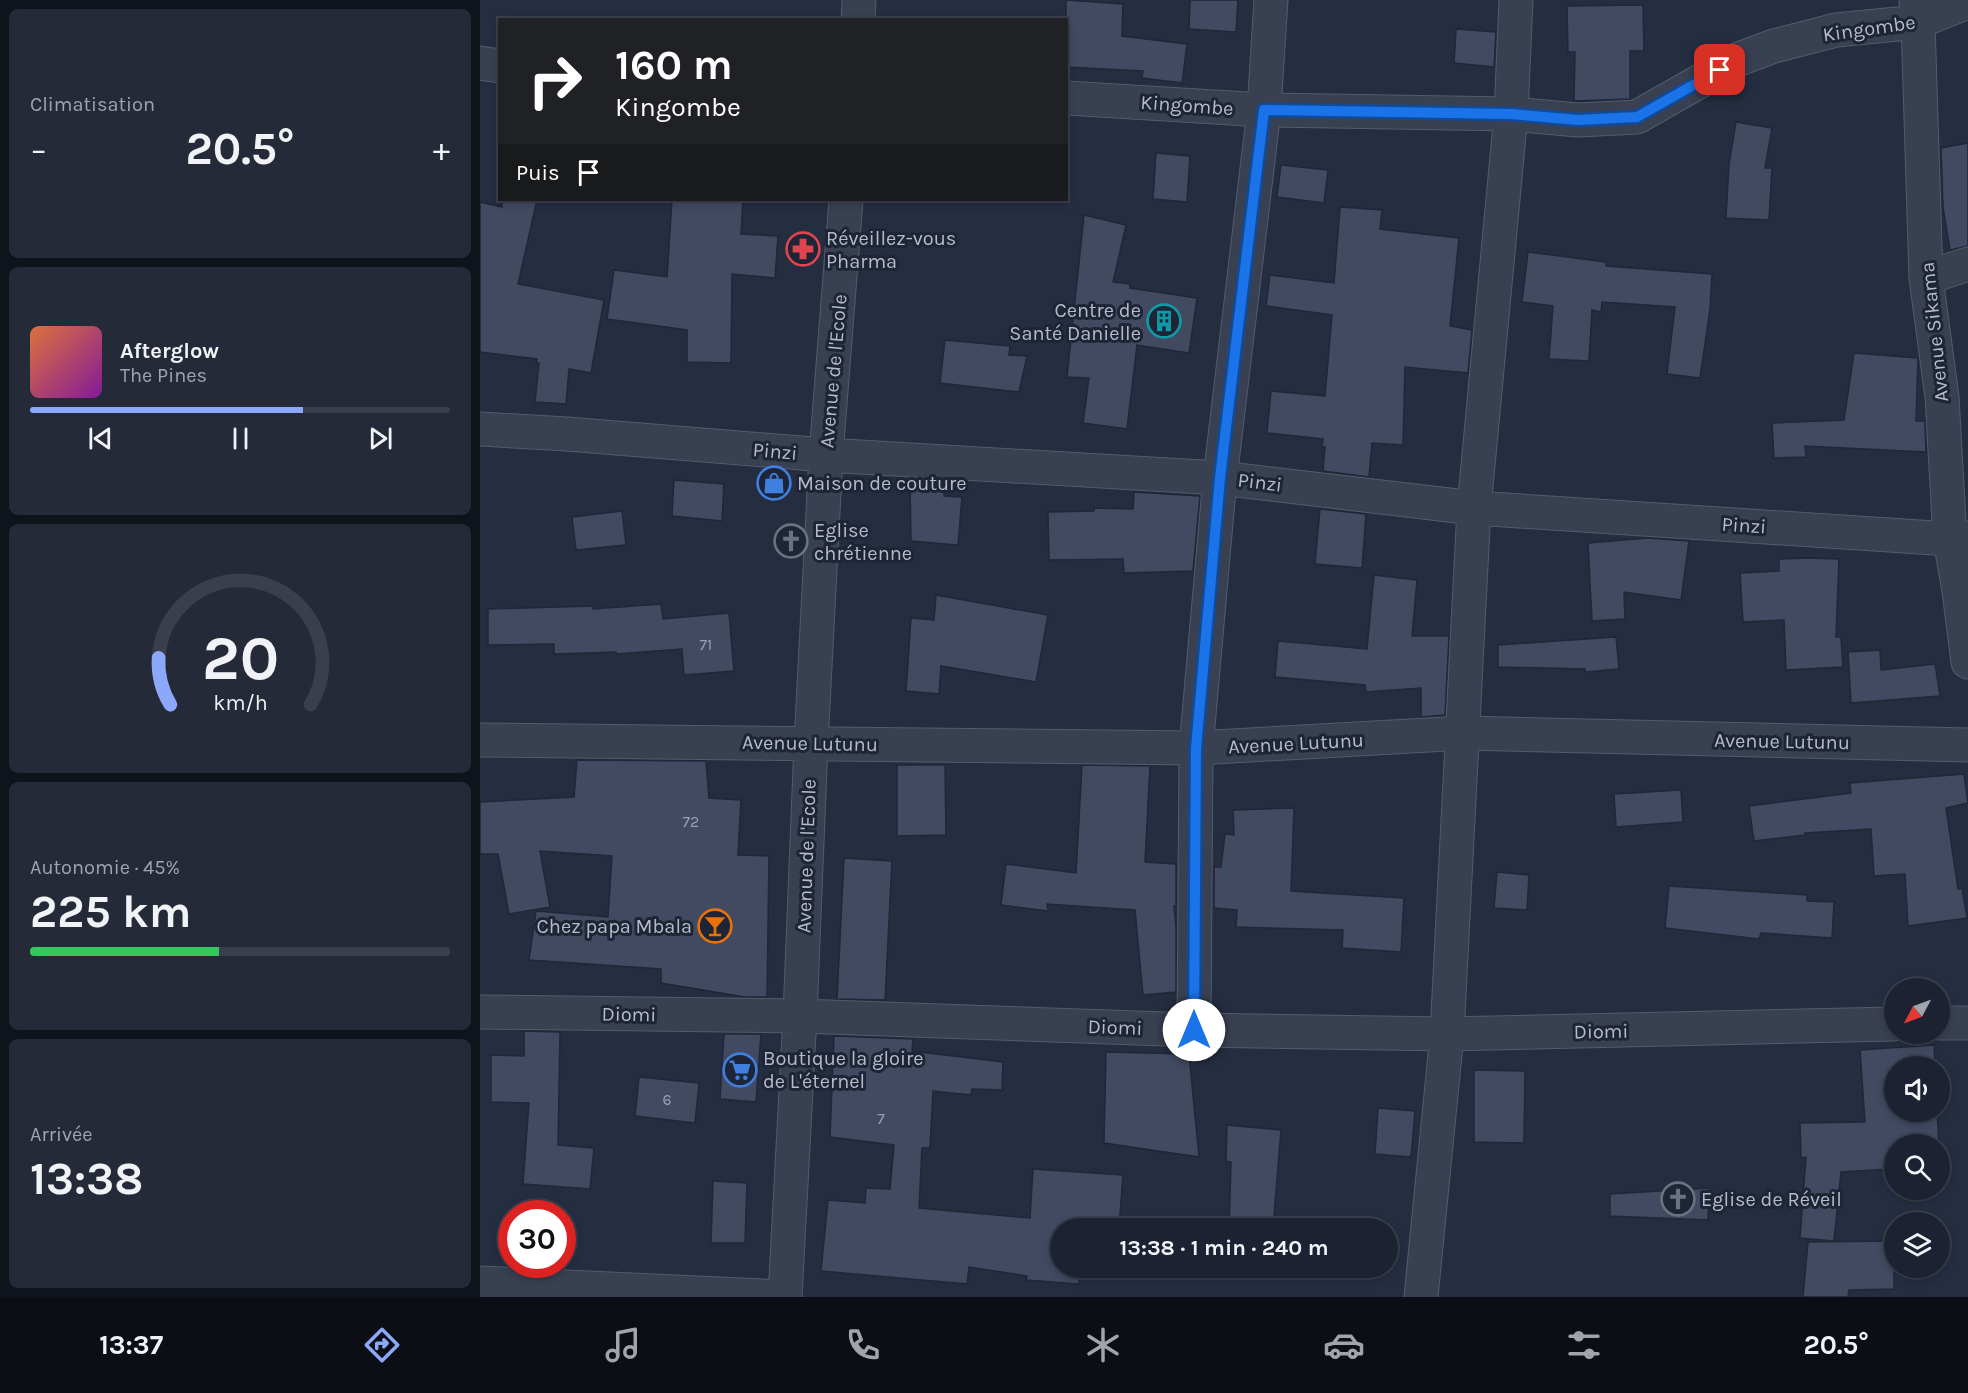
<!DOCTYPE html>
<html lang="fr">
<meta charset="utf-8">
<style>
body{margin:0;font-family:Karla,sans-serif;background:#252a39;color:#f1f3f6;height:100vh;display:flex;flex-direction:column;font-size:22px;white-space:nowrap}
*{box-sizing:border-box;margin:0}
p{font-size:20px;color:#a0a4ab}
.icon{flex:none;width:33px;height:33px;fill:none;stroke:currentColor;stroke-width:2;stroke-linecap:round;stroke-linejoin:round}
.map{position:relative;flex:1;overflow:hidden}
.sheet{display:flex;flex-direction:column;gap:9px;padding:9px;background:#0f131b;width:480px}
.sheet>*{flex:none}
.guide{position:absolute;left:18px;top:18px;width:570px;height:183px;border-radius:0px;box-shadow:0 3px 9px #0003,0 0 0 2px #3a3f4d;background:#202124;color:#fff;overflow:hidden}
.needle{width:39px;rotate:229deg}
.fabs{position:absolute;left:1404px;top:978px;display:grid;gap:12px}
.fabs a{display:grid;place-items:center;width:66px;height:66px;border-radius:50%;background:#1c2231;box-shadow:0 3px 9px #0003,0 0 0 2px #3a3f4d;font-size:30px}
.speed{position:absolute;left:18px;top:1200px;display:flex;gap:12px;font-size:30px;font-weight:700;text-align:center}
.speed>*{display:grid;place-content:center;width:78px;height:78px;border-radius:50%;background:#1c2231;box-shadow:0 3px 9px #0003,0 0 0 2px #3a3f4d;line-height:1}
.speed .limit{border:9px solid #d22;background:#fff;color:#111}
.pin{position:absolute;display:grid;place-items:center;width:51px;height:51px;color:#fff;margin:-26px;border-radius:12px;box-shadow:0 3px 9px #0006}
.me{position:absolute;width:66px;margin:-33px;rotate:0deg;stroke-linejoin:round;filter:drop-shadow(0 0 4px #0008)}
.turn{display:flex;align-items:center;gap:21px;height:126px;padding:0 18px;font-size:27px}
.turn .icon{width:78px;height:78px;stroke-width:2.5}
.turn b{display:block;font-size:42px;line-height:51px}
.then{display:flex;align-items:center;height:57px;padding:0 18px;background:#0003;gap:12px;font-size:22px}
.big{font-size:45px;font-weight:700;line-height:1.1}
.sheet .tile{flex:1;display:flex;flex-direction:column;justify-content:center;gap:9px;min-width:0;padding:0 21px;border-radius:9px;background:#252a39}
.sheet .dial{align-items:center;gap:0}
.dial svg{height:156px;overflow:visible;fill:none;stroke:#3a3f4d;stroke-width:7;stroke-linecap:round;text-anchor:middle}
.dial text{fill:#f1f3f6;stroke:none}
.song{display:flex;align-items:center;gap:18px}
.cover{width:72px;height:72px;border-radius:9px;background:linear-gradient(135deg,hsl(20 70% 55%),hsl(290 70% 35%))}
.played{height:6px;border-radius:3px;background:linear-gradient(90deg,#8ca8fa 65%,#3a3f4d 65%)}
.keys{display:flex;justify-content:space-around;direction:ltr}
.heat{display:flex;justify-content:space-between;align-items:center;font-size:33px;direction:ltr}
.charge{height:9px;border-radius:4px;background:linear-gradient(90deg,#34c759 45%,#3a3f4d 0)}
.trip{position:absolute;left:570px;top:1218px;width:348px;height:60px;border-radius:30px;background:#1c2231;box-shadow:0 3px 9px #0003,0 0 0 2px #3a3f4d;font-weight:700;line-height:60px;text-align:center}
.tab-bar{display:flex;height:96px;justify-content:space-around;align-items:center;background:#0b0e14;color:#a0a4ab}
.tab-bar .icon{width:42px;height:42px}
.tab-bar .selected{color:#8ca8fa}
.tab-bar b{font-size:27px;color:#f1f3f6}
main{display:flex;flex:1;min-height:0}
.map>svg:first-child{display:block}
</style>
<main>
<section class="sheet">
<div class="tile"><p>Climatisation</p>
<div class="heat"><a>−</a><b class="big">20.5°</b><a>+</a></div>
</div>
<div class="tile">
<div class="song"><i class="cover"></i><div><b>Afterglow</b><p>The Pines</p></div></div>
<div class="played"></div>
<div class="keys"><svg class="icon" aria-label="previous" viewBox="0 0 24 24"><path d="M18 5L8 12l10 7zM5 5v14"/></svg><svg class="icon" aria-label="pause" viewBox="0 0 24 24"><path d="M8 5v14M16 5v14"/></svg><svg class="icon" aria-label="next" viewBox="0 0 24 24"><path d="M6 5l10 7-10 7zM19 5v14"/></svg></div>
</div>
<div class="tile dial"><svg viewBox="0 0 100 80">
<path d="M14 69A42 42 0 1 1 86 69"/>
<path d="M14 69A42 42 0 0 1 8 45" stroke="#8ca8fa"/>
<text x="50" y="56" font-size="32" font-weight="700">20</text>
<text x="50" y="72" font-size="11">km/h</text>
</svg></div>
<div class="tile"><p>Autonomie · 45%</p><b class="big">225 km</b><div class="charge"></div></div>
<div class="tile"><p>Arrivée</p><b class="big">13:38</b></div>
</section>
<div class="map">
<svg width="1488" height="1297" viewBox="0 0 1488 1297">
<rect width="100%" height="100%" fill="#252d41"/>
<path fill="#414a61" stroke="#202738" stroke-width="1.5" d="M 586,0 L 643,4 L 642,36 L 707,44 L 702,83 L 662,78 L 663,71 L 586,67 Z
M 710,0 L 758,0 L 756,32 L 709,29 Z
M 1163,5 L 1164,51 L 1150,51 L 1150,99 L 1094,101 L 1095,52 L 1088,52 L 1087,6 Z
M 976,29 L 1016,32 L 1014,67 L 974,63 Z
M 1256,122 L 1292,128 L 1285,168 L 1292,168 L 1289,220 L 1246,218 L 1249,164 Z
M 1488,143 L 1488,246 L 1470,250 L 1463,207 L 1461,148 Z
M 676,153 L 710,156 L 707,202 L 673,199 Z
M 801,165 L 848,170 L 844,203 L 797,197 Z
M 22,200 L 57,200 L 38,284 L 124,300 L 111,373 L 89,369 L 86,404 L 55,402 L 59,363 L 56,363 L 57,359 L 0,352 L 0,202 L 22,207 Z
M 192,200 L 263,200 L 261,234 L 298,236 L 295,278 L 252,274 L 251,363 L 207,362 L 207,330 L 127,319 L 134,270 L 187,277 Z
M 860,207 L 902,210 L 900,229 L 979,238 L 970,326 L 992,330 L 988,373 L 925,367 L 923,445 L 892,443 L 889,477 L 843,471 L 845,447 L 842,447 L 843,439 L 787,433 L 791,391 L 845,396 L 852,315 L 786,306 L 790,275 L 854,283 Z
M 604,215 L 646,225 L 633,282 L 650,284 L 650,288 L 717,298 L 709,353 L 657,345 L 647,429 L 603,423 L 609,378 L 587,377 Z
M 1048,252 L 1126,262 L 1126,266 L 1232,274 L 1230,309 L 1220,378 L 1187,374 L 1195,307 L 1122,302 L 1121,312 L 1112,310 L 1109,361 L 1069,359 L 1073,306 L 1042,302 Z
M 465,340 L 530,346 L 529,355 L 547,356 L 539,392 L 460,383 Z
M 1374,353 L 1438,358 L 1436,421 L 1445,421 L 1446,452 L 1325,446 L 1326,457 L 1294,458 L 1292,423 L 1364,420 Z
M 430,479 L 464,481 L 464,496 L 482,497 L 478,545 L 431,541 Z
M 194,480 L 244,484 L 242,521 L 192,516 Z
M 654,492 L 720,496 L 713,571 L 644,573 L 643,559 L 569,560 L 568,512 L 614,511 L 614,508 L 653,509 Z
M 840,509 L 886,514 L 882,568 L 835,564 Z
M 142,511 L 146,545 L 96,550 L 92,517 Z
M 1168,538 L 1209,541 L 1201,600 L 1144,592 L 1145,619 L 1112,621 L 1108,543 Z
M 1328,558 L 1359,559 L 1356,637 L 1361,637 L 1363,667 L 1306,670 L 1304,620 L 1263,622 L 1260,573 L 1299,571 L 1299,559 Z
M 894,575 L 937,580 L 932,636 L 969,636 L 965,715 L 941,717 L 941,688 L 886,692 L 885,685 L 795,677 L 798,641 L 887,649 Z
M 456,595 L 568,615 L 556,682 L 461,666 L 459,694 L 426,691 L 431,618 L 454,620 Z
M 181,604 L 183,619 L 249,613 L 254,671 L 204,675 L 202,649 L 136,654 L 136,652 L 74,654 L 74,644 L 8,645 L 8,609 L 113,606 L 113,609 Z
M 1136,637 L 1139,669 L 1105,672 L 1105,669 L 1018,667 L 1018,645 Z
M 1400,650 L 1401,670 L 1455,664 L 1460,696 L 1371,703 L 1368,652 Z
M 97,760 L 226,761 L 229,798 L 261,800 L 258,855 L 289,856 L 287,997 L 265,997 L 181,983 L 181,969 L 49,960 L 56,911 L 128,917 L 132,856 L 60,851 L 70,907 L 29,914 L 18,854 L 0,854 L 0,802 L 94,797 Z
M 417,765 L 465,765 L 466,835 L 417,836 Z
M 602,765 L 670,766 L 665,862 L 696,864 L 696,906 L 694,906 L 696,927 L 696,992 L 663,995 L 655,910 L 567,904 L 568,911 L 521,905 L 526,864 L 596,873 Z
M 1484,774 L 1488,803 L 1466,808 L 1478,889 L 1482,888 L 1487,918 L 1428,926 L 1425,874 L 1394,876 L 1391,829 L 1325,833 L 1325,835 L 1274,841 L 1269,806 L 1371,793 L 1370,783 Z
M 1201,790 L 1203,822 L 1136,827 L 1134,794 Z
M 814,808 L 811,891 L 924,898 L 921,952 L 862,948 L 863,930 L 756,927 L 757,910 L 734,908 L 734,867 L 741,867 L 745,834 L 754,835 L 753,810 Z
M 364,858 L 412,861 L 405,1000 L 357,999 Z
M 1017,872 L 1049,875 L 1047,910 L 1014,908 Z
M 1189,886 L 1327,895 L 1327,901 L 1354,902 L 1352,938 L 1281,933 L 1279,939 L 1185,928 Z
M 44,1031 L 80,1032 L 78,1145 L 114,1148 L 110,1189 L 43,1184 L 49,1103 L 11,1102 L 11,1055 L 44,1056 Z
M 244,1034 L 281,1034 L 276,1102 L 240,1099 Z
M 354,1036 L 433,1039 L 432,1051 L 523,1062 L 522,1090 L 492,1089 L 491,1095 L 453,1091 L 450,1148 L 442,1148 L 439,1208 L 550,1218 L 553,1169 L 643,1175 L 639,1228 L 580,1228 L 580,1268 L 600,1268 L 599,1284 L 546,1280 L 547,1276 L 489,1267 L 487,1284 L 341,1271 L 348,1200 L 385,1203 L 386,1188 L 410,1189 L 414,1145 L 350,1137 Z
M 1454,1045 L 1455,1066 L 1414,1066 L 1414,1112 L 1457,1112 L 1459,1144 L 1414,1144 L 1414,1167 L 1411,1167 L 1411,1169 L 1361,1172 L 1354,1241 L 1320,1238 L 1326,1157 L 1321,1158 L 1320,1123 L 1385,1122 L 1380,1050 Z
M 626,1052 L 709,1054 L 719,1157 L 624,1143 Z
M 994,1070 L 1045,1071 L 1044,1143 L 994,1142 Z
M 159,1077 L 219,1083 L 215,1123 L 155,1116 Z
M 898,1108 L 935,1111 L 931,1157 L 895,1154 Z
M 747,1125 L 801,1130 L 793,1228 L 749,1228 L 751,1162 L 746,1161 Z
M 233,1181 L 267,1183 L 265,1243 L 231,1243 Z
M 1229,1188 L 1228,1220 L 1130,1216 L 1130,1194 Z
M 1414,1241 L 1414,1289 L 1369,1290 L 1368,1297 L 1323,1297 L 1328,1242 Z"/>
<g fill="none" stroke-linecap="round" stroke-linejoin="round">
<defs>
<path id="street" d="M 1436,1 L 1438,22 L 1446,278 L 1462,397 L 1470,539 L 1479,591 L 1488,662
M 378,20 L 379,0
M 0,63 L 20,66
M 586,98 L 784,110 L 1031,114 L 1098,120 L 1157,117 L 1259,59 L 1294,46 L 1356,30 L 1438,22 L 1488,2
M 1446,278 L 1488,264
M 0,429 L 87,434 L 346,455 L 740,478 L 994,508 L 1470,539 L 1488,538
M 0,740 L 716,748 L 984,733 L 1488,745
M 0,1012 L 320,1016 L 714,1030 L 967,1034 L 1414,1024
M 1460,1023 L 1488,1023
M 714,1030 L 716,748 L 740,478 L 784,110 L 791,0
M 0,1283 L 303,1297
M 305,1297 L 320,1016 L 331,743 L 346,455 L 366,200
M 941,1297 L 967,1034 L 994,508 L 1031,114 L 1036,0"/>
</defs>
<use href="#street" stroke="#545b6b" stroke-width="35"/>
<use href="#street" stroke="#394051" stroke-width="33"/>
</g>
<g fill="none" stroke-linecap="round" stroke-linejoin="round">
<defs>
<path id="route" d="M 714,1030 L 716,748 L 740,478 L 784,110 L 1031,114 L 1098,120 L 1157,117 L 1240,70"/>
</defs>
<use href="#route" stroke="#114b97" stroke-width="15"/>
<use href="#route" stroke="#1a73e8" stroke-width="10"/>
</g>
<defs>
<symbol id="pharmacy-ring" viewBox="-11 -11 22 22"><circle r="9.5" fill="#1e2536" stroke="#e0444e" stroke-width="1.5"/><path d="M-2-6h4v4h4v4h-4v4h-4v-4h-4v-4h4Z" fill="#e0444e"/></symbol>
<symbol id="building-ring" viewBox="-11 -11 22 22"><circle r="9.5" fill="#1e2536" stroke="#0f9aa8" stroke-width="1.5"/><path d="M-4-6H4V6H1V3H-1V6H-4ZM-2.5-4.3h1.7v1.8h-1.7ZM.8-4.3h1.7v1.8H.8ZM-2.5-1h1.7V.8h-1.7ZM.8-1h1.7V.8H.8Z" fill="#0f9aa8"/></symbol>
<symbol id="shop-ring" viewBox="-11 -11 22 22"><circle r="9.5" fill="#1e2536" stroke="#3f7fe0" stroke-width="1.5"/><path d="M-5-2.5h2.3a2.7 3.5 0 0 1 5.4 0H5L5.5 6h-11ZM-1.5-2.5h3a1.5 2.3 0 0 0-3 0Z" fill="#3f7fe0"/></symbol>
<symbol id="church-ring" viewBox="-11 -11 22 22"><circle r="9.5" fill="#1e2536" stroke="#6b7280" stroke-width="1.5"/><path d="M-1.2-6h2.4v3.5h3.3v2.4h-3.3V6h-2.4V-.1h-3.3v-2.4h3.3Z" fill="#6b7280"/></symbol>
<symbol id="bar-ring" viewBox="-11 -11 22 22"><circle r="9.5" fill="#1e2536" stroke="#e8710a" stroke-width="1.5"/><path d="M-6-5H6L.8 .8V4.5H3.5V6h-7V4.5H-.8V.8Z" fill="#e8710a"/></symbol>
<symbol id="supermarket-ring" viewBox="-11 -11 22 22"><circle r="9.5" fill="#1e2536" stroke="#3f7fe0" stroke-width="1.5"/><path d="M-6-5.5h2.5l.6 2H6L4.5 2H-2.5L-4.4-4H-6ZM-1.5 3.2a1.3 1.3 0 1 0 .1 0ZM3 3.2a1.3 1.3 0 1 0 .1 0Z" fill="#3f7fe0"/></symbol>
</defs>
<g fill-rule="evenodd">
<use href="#pharmacy-ring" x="304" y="230" width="38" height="38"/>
<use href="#building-ring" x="665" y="302" width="38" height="38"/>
<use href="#shop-ring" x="275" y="464" width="38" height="38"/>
<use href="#church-ring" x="292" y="522" width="38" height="38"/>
<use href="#bar-ring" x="216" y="907" width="38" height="38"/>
<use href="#supermarket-ring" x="241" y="1051" width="38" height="38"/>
<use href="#church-ring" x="1179" y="1180" width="38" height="38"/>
</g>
<g text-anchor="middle" stroke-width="6" stroke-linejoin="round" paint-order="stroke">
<g font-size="16" fill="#999fb0">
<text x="226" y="650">71</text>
<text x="211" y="827">72</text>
<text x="187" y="1105">6</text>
<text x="401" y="1124">7</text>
</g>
<g font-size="20" fill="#b6bbcb" stroke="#1e2536">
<text transform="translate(1389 28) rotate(-8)" y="7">Kingombe</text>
<text transform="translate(707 105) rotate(4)" y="7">Kingombe</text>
<text transform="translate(1454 332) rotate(-96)" y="7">Avenue Sikama</text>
<text transform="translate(353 371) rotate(-85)" y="7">Avenue de l'Ecole</text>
<text transform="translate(295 451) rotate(5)" y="7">Pinzi</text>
<text transform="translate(780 482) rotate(7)" y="7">Pinzi</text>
<text transform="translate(1264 525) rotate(4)" y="7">Pinzi</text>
<text transform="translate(1302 741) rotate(1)" y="7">Avenue Lutunu</text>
<text transform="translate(330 743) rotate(1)" y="7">Avenue Lutunu</text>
<text transform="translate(816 743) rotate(-3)" y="7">Avenue Lutunu</text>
<text transform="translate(326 856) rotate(-88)" y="7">Avenue de l'Ecole</text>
<text transform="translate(149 1014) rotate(1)" y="7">Diomi</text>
<text transform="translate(635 1027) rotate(2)" y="7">Diomi</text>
<text transform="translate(1121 1031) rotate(-1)" y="7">Diomi</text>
</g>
<g font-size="20" fill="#b6bbcb" stroke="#1e2536" text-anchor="start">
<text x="346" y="245">Réveillez-vous<tspan x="346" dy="23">Pharma</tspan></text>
<text x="661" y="317" text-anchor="end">Centre de<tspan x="661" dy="23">Santé Danielle</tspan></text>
<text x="317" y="490">Maison de couture</text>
<text x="334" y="537">Eglise<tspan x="334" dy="23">chrétienne</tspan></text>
<text x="212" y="933" text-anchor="end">Chez papa Mbala</text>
<text x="283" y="1065">Boutique la gloire<tspan x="283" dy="23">de L'éternel</tspan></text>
<text x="1221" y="1206">Eglise de Réveil</text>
</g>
</g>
</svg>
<div class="fabs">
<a><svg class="needle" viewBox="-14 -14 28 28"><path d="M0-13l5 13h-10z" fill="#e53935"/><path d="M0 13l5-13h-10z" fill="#a0a4ab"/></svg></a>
<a><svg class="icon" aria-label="sound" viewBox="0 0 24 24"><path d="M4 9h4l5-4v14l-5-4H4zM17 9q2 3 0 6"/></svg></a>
<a><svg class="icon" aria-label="search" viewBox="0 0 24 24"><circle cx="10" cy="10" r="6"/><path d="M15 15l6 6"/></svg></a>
<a><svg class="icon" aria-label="layers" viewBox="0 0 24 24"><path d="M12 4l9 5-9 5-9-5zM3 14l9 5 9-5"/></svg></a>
</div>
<div class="speed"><div class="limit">30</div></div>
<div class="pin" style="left:1240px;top:70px;background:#d93025"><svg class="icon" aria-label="arrive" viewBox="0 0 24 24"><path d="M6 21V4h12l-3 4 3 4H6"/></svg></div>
<svg class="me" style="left:714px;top:1030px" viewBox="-20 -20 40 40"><circle r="19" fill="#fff"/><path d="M0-13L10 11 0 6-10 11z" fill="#1a73e8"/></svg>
<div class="trip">13:38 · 1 min · 240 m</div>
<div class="guide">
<div class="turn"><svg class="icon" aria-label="right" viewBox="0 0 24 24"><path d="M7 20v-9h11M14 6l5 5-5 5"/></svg><div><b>160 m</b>Kingombe</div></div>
<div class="then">Puis<svg class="icon" aria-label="arrive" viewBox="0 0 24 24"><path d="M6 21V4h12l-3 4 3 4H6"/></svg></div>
</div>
</div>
</main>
<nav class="tab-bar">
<b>13:37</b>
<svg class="icon selected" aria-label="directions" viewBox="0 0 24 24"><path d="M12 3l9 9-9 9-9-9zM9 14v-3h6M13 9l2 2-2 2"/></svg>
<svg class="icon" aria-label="music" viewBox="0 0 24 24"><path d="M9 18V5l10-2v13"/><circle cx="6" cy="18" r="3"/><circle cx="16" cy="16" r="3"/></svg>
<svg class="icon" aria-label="phone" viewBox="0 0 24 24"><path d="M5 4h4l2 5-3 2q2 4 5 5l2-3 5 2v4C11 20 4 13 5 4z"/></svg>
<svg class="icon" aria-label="climate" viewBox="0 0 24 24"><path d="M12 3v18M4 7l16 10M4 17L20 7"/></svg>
<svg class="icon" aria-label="car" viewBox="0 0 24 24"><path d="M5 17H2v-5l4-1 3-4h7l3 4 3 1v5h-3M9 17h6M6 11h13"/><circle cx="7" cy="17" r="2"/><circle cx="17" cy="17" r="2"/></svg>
<svg class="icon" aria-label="filters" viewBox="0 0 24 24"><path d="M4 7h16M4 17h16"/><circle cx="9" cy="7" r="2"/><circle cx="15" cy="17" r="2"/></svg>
<b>20.5°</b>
</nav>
